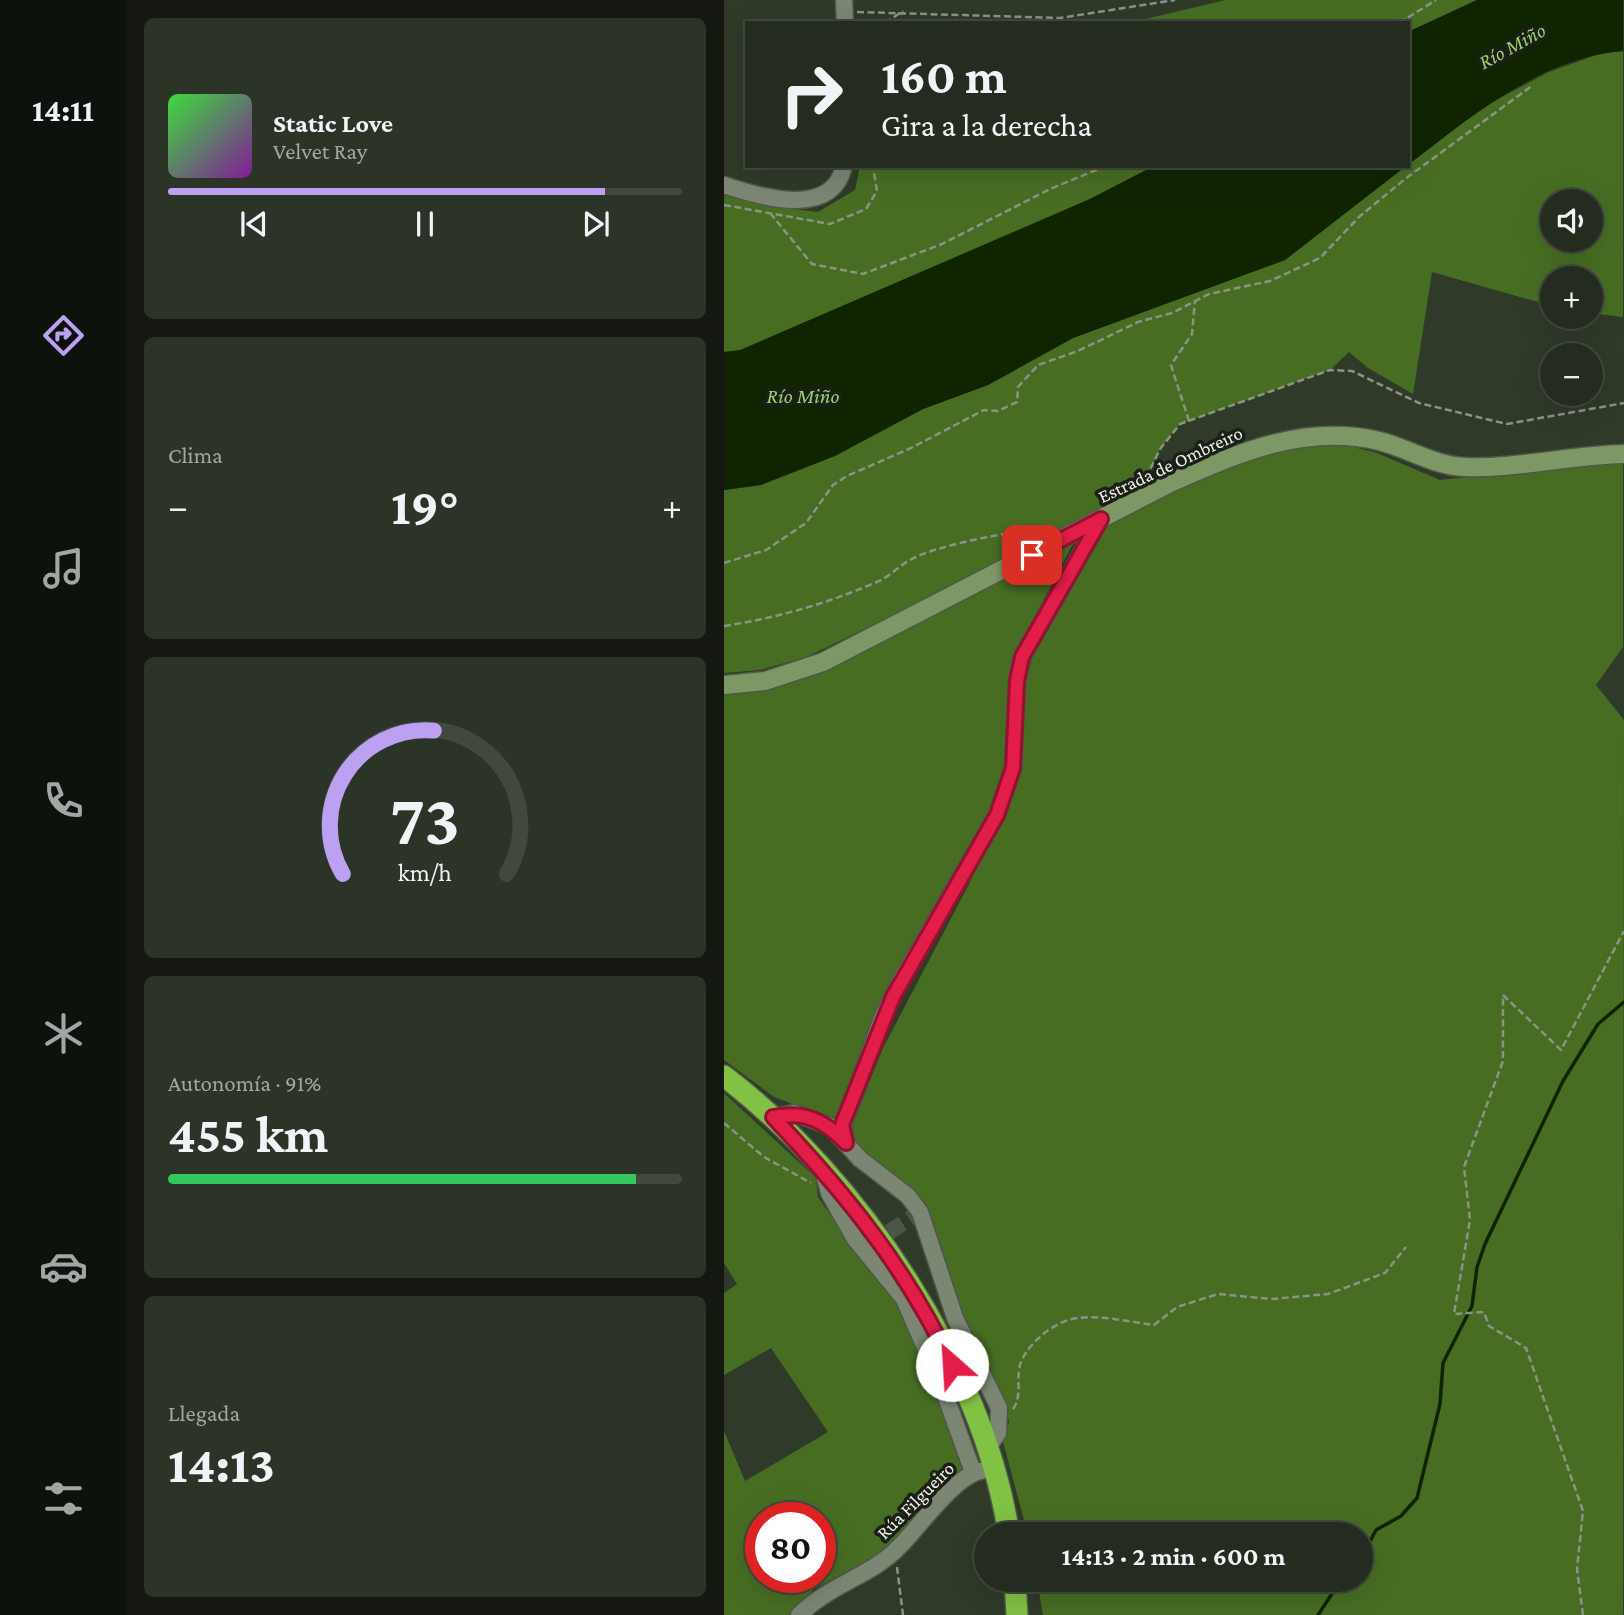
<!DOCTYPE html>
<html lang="es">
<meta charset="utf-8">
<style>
body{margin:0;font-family:"Crimson Pro",serif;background:#2c3428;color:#f1f3f6;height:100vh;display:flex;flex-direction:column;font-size:26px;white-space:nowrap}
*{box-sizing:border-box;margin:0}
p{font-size:23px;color:#a3a7a4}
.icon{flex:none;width:38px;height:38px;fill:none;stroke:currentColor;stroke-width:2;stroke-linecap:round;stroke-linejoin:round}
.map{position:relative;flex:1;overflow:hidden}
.sheet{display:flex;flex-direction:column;gap:18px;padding:18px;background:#141811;width:598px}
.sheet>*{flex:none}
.top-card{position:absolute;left:21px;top:21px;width:665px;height:147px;border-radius:0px;box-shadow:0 7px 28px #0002,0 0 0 2px #41483d;background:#242c1f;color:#f1f3f6;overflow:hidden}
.controls{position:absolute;left:816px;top:189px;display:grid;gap:14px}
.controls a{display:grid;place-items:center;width:63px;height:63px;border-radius:50%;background:#242c1f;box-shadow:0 7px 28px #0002,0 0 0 2px #41483d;font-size:35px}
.speed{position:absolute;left:21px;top:1502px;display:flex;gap:14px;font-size:35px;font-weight:700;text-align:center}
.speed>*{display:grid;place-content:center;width:91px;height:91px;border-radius:50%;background:#242c1f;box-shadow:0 7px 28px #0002,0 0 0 2px #41483d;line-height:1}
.speed .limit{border:10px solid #d22;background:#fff;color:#111}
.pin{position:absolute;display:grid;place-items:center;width:60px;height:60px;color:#fff;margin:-30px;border-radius:14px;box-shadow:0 4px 10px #0006}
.me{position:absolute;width:77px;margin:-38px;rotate:334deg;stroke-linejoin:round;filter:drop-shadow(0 0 5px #0008)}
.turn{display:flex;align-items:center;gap:24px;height:147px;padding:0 21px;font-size:32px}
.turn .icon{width:91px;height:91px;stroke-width:2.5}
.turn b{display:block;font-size:49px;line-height:60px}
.big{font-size:52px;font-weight:700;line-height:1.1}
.sheet .tile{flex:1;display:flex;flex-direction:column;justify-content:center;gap:10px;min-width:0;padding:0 24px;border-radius:10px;background:#2c3428}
.sheet .dial{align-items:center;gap:0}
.dial svg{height:182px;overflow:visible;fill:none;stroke:#41483d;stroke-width:7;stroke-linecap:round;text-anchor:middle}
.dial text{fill:#f1f3f6;stroke:none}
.song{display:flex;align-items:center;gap:21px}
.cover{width:84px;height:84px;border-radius:10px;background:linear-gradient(135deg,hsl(120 70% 55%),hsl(290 70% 35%))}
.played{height:7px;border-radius:4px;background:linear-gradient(90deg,#bca0f2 85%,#41483d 85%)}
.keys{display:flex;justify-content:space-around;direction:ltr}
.heat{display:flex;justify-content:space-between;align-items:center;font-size:38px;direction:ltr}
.charge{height:10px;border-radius:5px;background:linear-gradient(90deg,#34c759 91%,#41483d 0)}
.trip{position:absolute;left:250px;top:1522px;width:399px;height:70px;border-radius:35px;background:#242c1f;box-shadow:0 7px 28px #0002,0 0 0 2px #41483d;font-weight:700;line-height:70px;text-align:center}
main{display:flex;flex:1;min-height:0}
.menu{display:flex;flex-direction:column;width:126px;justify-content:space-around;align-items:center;background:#0e120c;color:#a3a7a4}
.menu .icon{width:49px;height:49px}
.menu .selected{color:#bca0f2}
.menu b{font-size:32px;color:#f1f3f6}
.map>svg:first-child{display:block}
</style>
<main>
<nav class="menu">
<b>14:11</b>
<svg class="icon selected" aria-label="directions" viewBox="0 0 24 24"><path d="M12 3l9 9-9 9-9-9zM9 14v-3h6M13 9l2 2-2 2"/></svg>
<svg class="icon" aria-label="music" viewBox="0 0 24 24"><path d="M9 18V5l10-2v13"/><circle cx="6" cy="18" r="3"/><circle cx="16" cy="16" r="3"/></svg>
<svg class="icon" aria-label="phone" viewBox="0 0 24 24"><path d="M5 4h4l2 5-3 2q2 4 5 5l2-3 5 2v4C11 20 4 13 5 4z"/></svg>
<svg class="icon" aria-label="climate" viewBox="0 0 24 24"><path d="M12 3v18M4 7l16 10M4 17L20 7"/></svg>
<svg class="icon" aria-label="car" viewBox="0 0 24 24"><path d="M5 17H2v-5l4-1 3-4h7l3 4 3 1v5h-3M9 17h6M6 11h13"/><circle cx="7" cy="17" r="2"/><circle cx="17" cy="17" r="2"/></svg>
<svg class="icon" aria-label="filters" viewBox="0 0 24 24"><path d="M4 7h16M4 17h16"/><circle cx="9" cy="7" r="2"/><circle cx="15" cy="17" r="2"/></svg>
</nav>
<section class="sheet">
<div class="tile">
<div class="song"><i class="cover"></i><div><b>Static Love</b><p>Velvet Ray</p></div></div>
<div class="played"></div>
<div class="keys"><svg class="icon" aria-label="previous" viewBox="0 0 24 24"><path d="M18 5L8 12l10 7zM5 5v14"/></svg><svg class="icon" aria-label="pause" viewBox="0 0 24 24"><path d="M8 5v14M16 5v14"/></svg><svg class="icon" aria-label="next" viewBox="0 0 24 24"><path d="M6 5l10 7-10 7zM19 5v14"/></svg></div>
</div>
<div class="tile"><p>Clima</p>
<div class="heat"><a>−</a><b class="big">19°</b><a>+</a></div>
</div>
<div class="tile dial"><svg viewBox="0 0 100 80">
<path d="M14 69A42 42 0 1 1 86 69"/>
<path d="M14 69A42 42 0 0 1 54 6" stroke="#bca0f2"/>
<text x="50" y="56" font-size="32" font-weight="700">73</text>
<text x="50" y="72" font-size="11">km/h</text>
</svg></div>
<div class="tile"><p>Autonomía · 91%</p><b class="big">455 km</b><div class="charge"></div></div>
<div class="tile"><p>Llegada</p><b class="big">14:13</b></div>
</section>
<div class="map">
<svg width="900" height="1615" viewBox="0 0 900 1615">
<rect width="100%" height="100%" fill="#303a29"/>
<path fill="#476d23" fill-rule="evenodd" d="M 502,0 L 753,0 L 684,32 L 684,23 L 404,23 Z
M 899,51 L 899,317 L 866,313 L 866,278 L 828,278 L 828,306 L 708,272 L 689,394 L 644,368 L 625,352 L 606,370 L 456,424 L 436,449 L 417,489 L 280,563 L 82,657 L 36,670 L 0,673 L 0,490 L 37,485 L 110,456 L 199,409 L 264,385 L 349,338 L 561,260 L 757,108 L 825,72 L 878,53 ZM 828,201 L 866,201 L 866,240 L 828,240 Z
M 136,166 L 430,166 L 366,199 L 16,351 L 0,352 L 0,195 L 52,207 L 94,212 L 131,190 Z
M 597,445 L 626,446 L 653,453 L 716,480 L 899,459 L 899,647 L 872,685 L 900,720 L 899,1615 L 319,1615 L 313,1580 L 637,1580 L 637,1535 L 304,1535 L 279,1442 L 285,1421 L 237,1318 L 205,1223 L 134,1150 L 125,1133 L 159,1048 L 244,886 L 287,796 L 302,682 L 313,637 L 386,521 L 503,466 L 548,451 Z
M 353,536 L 290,656 L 280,773 L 265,813 L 189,947 L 110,1120 L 50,1097 L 0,1060 L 0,692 L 16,691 Z
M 0,1093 L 92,1178 L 94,1197 L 145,1271 L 185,1317 L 244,1468 L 158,1553 L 90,1589 L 65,1615 L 0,1615 L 0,1431 L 21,1481 L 104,1432 L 47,1348 L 0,1375 L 0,1293 L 13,1284 L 0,1263 ZM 37,1517 L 96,1517 L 96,1577 L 37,1577 Z"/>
<path fill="#112400" d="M 753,0 L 899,0 L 899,51 C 818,57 746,117 684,165 L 684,32 Z
M 430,166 L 682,166 L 561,260 L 349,338 L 264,385 L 199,409 L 111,456 L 37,485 L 0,490 L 0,352 L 16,350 L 366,199 Z"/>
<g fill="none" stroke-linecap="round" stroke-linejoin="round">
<path stroke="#112400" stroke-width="3.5" d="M 637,1558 L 652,1530 L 677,1516 L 693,1498 L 716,1404 L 719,1363 L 748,1306 L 753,1267 L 761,1244 L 839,1081 L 874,1024 L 900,1002
M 594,1615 L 617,1580"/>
<path stroke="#4c5646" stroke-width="16" stroke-dasharray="16 8" stroke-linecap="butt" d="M 145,1245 L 196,1212"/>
<defs>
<path id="street" d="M 120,0 L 121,23
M 0,185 C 35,196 108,220 120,166
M 49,1117 L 70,1113 L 106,1126 L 136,1159 L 184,1196 L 196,1212 L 231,1318 L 275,1408 L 274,1433 L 264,1447
M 122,1143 L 119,1125 L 159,1016 L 178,978 L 273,815 L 289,768 L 293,681 L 298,657 L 377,519
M 100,1174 L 105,1193 L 131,1239 L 180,1299 L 219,1389 L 249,1472
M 75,1615 C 105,1585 148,1575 174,1548 C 193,1530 231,1475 257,1471"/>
<path id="secondary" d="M 0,685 L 41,681 L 99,662 L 446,483 C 512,454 580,423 655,441 C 684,448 710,466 741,467 C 793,469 847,455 900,454"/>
<path id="highway" d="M 0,1076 C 135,1179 259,1365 285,1535
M 291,1580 L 293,1615"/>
</defs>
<use href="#street" stroke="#4f5849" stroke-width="19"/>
<use href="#secondary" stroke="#4f5849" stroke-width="21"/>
<use href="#highway" stroke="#4f5849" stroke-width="24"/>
<path stroke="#8b9385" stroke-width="2.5" stroke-dasharray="7 3.5" stroke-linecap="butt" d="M 133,12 L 336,18 L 451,0
M 161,23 L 179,11
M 675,23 L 712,0
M 0,205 L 106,224 L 142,209 L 153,191 L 149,166
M 46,213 L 88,264 L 139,274 L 218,244 L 326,189 L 382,166
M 465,421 L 447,365 L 468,334 L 471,300
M 422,478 L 436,449 L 456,424 L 606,370 L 628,371 L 695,403 L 783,424 L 900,403
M 0,563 L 42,550 L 82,523 L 109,485 L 123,476 L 187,448 L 260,410 L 274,411 L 293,402 L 294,387 L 314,365 L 354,351 L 414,322 L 448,313 L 485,294 L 546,281 L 596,258 L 635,217 L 681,179 L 809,85
M 0,626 C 53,618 105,603 155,581 C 166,576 175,566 186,560 C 209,546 294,529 322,530
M 0,1123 L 40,1157 L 87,1183
M 289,1409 C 299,1396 291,1376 297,1362 C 305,1342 332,1320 354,1318 C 378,1315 406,1322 430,1325 L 453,1307 L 494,1294 L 548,1299 L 604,1294 L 661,1273 L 682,1247
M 173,1567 L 179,1615
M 859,1615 L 853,1569 L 859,1511 L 802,1348 L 765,1326 L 760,1312 L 730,1314 L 746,1220 L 740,1167 L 779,1061 L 779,995 L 837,1050 L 900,931"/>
<use href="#street" stroke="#7b8673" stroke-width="16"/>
<use href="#secondary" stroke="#7d9865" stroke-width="18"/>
<use href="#highway" stroke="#81c144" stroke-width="21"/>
</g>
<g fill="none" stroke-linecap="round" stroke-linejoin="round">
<defs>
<path id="route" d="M 228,1365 C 182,1268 123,1195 49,1117 C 81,1111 100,1120 122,1143 L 118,1125 L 169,997 L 273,815 L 289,768 L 293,681 L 298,657 L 377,519 L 308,555"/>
</defs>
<use href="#route" stroke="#92132f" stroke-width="18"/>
<use href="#route" stroke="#e11d48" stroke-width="12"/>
</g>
<g text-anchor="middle" stroke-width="7" stroke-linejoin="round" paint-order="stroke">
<g font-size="19" fill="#edf4e9" stroke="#1b1f18">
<text transform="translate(446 464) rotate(-25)" y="7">Estrada de Ombreiro</text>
<text transform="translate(191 1500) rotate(-45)" y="7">Rúa Filgueiro</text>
</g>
<g font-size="21" font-style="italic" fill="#9ad16d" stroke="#1b1f18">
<text transform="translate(788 46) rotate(-29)" y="7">Río Miño</text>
<text x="79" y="403">Río Miño</text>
</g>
</g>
</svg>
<div class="controls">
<a><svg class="icon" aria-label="sound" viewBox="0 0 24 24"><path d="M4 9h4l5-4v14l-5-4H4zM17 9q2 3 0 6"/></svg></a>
<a>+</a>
<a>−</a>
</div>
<div class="speed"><div class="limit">80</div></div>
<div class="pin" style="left:308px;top:555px;background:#d93025"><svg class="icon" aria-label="arrive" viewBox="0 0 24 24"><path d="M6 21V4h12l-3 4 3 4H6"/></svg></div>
<svg class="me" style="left:228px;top:1365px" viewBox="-20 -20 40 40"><circle r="19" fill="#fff"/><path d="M0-13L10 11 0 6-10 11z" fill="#e11d48"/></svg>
<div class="trip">14:13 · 2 min · 600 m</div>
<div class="top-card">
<div class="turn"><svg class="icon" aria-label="right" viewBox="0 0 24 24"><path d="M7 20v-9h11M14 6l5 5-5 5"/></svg><div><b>160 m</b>Gira a la derecha</div></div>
</div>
</div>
</main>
